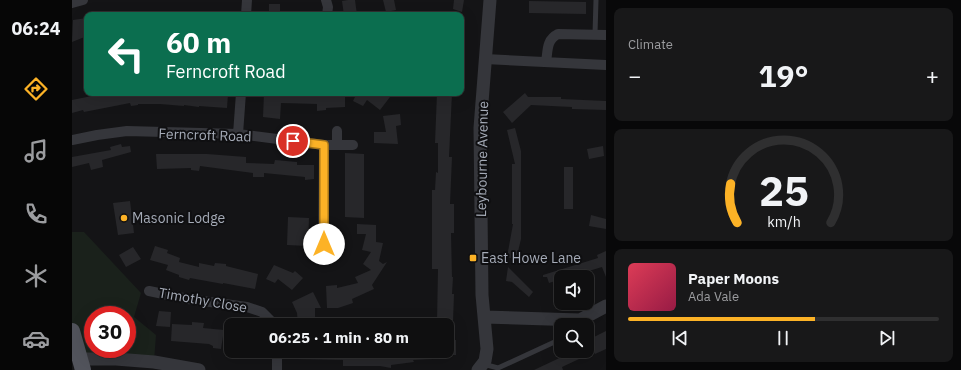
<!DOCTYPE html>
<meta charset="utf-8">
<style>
body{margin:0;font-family:"IBM Plex Sans",sans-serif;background:#181819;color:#f1f3f6;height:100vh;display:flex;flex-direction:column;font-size:15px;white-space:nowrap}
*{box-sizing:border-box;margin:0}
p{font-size:13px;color:#9b9c9f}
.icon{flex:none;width:22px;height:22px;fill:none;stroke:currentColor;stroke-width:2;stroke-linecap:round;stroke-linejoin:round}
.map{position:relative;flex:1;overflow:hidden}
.details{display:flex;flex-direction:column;gap:8px;padding:8px;background:#080809;width:355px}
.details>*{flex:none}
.banner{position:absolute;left:12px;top:12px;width:380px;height:84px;border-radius:8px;box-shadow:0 4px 16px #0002,0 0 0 1px #2f2f30;background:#0b6e4f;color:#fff;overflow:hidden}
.fabs{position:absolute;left:482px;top:270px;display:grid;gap:8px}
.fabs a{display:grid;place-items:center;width:40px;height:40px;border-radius:8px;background:#0f0f10;box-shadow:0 4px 16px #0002,0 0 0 1px #2f2f30;font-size:20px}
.speed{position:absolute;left:12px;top:306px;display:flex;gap:8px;font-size:20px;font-weight:700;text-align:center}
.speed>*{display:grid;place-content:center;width:52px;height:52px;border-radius:50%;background:#0f0f10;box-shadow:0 4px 16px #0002,0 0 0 1px #2f2f30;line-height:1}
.speed .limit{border:6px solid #d22;background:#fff;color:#111}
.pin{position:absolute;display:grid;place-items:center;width:34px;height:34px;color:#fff;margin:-17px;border:2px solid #fff;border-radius:50%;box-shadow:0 1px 4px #0007}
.me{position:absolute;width:44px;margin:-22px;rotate:0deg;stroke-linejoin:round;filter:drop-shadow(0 0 3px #0008)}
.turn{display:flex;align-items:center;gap:14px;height:84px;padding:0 16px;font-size:18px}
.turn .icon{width:52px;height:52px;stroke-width:2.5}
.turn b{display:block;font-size:28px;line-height:34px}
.big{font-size:30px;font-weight:700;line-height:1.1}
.details .card{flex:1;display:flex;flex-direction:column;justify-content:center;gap:6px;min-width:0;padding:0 14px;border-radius:8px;background:#181819}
.details .dial{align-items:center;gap:0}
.dial svg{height:104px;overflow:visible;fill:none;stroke:#2f2f30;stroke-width:7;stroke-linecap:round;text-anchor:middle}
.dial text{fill:#f1f3f6;stroke:none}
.song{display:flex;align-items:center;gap:12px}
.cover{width:48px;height:48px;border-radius:6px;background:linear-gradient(135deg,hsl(350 70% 55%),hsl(340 70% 35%))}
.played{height:4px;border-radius:2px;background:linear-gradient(90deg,#fcb226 60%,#2f2f30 60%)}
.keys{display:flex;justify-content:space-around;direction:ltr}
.heat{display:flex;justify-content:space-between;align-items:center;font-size:22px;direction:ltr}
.trip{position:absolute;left:152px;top:318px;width:230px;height:40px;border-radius:8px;background:#0f0f10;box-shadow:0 4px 16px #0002,0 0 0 1px #2f2f30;font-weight:700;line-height:40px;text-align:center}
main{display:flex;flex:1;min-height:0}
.tab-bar{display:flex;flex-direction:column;width:72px;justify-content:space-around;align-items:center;background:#060606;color:#9b9c9f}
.tab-bar .icon{width:28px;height:28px}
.tab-bar .active{color:#fcb226}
.tab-bar b{font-size:18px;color:#f1f3f6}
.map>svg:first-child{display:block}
</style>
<main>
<nav class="tab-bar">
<b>06:24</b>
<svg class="icon active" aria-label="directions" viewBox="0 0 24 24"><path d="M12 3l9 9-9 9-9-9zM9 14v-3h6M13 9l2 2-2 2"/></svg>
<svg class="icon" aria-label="music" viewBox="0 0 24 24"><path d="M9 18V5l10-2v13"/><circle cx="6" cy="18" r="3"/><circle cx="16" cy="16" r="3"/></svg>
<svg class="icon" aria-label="phone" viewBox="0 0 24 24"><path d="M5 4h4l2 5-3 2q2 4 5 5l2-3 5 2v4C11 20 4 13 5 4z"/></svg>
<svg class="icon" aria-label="climate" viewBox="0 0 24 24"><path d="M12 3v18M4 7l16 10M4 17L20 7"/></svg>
<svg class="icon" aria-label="car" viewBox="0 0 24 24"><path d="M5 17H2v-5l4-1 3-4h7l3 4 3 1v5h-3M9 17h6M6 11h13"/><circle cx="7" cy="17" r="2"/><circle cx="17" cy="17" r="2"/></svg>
</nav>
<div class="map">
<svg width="534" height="370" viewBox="0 0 534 370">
<rect width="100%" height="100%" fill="#141416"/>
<path fill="#1a211b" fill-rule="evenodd" d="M 0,232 L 12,232 L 69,293 L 62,317 L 84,335 L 82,362 L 8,359 L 0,331 ZM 21,315 L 55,315 L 55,349 L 21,349 Z"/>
<path fill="#27272a" d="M 276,0 L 283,0 L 285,15 L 272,15 L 270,1 Z
M 311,0 L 322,0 L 324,10 L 314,12 Z
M 382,0 L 392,0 L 390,12 L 381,9 Z
M 457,1 L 514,2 L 514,14 L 457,13 Z
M 197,4 L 208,4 L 208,15 L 197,15 Z
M 15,18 L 15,36 L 0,42 L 1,20 Z
M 35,93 L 134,93 L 156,94 L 155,108 L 127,106 L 127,107 L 112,105 L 112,106 L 88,104 L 66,104 L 66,105 L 59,106 L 58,103 L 12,112 L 11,110 L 0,113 L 0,100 Z
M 192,93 L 273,93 L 273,107 L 254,108 L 254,110 L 245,111 L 245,104 L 209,103 L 208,119 L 191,117 Z
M 285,93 L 312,93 L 318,97 L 308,110 L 295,100 L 291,106 L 281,101 Z
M 365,93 L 380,93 L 377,157 L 380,157 L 378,204 L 382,204 L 382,233 L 379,233 L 380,277 L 381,277 L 380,294 L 382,294 L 381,322 L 365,322 L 366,269 L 360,269 L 360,190 L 363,190 L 364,172 L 366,173 L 366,143 L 363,143 Z
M 453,93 L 456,97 L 489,97 L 489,99 L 534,101 L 534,110 L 500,109 L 500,107 L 459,105 L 440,123 L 431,112 Z
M 328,114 L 329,125 L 324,126 L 326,144 L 302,143 L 302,132 L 314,132 L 311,116 Z
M 443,128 L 449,151 L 449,239 L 444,260 L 435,257 L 441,224 L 440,224 L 440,164 L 443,164 L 435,130 Z
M 49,144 L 50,147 L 58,146 L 59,152 L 30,160 L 31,167 L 19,170 L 17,163 L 0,167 L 0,157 L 39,150 L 38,147 Z
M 531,146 L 532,156 L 517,159 L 515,149 Z
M 273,153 L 292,154 L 292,218 L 273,217 Z
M 84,154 L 135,154 L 174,157 L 174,163 L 202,164 L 203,160 L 225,162 L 225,165 L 242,165 L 242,179 L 233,180 L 233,177 L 192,173 L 192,177 L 181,177 L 181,173 L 128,166 L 127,171 L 119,170 L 119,168 L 85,169 Z
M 492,167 L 501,167 L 501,209 L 492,209 Z
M 58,201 L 62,233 L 46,235 L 41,203 Z
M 519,215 L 534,219 L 534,229 L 517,226 Z
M 216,217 L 237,218 L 236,246 L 215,245 Z
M 285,224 L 304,225 L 304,242 L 311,243 L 307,261 L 311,264 L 315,262 L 300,285 L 302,289 L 280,299 L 281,303 L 266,308 L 255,308 L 254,286 L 265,285 L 265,288 L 286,283 L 283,277 L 299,270 L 291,264 L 299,252 L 290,250 L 294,234 L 285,234 Z
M 83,246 L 96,250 L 95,253 L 108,258 L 107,262 L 127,267 L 127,263 L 142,266 L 143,263 L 154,264 L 154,266 L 186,274 L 183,289 L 151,283 L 151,284 L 118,278 L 117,280 L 107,277 L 107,275 L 94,270 L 96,265 L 78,260 Z
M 61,247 L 69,259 L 54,267 L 47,255 Z
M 534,251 L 534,277 L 530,267 L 497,277 L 489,277 L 489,279 L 477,283 L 475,277 L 471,277 L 471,275 L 526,258 L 525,255 Z
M 202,265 L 221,273 L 223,271 L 231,278 L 220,290 L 206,279 L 203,283 L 194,279 Z
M 436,267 L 461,292 L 457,297 L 440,282 L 434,281 Z
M 241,292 L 249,308 L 243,308 L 243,325 L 226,325 L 225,313 L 220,302 Z
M 87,311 L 99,312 L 98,327 L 84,326 Z
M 120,322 L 132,323 L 131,328 L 152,330 L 149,349 L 141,348 L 141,346 L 137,344 L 99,341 L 100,324 L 120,325 Z
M 534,331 L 534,349 L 523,354 L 522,352 L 490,367 L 491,370 L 462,370 L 498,353 L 497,351 L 521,351 L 516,340 Z
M 375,340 L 384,340 L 384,355 L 375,355 Z
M 223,351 L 361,351 L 361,359 L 341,360 L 342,362 L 319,365 L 319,368 L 308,366 L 271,366 L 271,360 L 223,359 Z"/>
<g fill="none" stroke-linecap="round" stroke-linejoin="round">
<path stroke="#35363b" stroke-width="5" d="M 523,34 L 524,0
M 411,364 L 426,368 L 489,339"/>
<path stroke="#35363b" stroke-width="10" d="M 254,0 L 256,7 L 255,15
M 0,3 L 11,0
M 174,15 L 175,0
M 413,59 L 534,65
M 474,62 C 476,51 474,40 486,34 L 534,35
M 265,131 L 265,145
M 166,134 L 169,93
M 0,140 L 25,135 L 55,131 L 166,134 L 252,145 L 281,145
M 251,244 L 264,243
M 251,257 L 252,145
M 77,291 L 116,299 L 175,307 L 190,312 L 203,325
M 205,351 L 205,370"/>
<path stroke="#35363b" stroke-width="13" d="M 412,317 L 508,320 L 534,306
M 8,359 L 44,359 L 82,362 L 127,370
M 406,370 L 413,361 L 415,349 L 410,295 L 408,128 L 418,0"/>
<path stroke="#51535b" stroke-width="16" d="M 0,331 L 11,370"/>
</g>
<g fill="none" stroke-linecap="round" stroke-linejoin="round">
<defs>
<path id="route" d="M 221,141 L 252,145 L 252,244"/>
</defs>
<use href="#route" stroke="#a47419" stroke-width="10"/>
<use href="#route" stroke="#fcb226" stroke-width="7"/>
</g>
<g fill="#fcb226" stroke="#0f0f11" stroke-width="1.5">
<circle cx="52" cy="218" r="4"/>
<rect x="397" y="254" width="8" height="8" rx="2"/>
</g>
<g text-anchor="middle" stroke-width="4" stroke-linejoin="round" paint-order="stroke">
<g font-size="14" fill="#a5abb7" stroke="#0f0f11">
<text transform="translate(133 135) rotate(2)" y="5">Ferncroft Road</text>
<text transform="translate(410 159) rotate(-89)" y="5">Leybourne Avenue</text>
<text transform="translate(131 300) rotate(10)" y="5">Timothy Close</text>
</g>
<g font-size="14" fill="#a5abb7" stroke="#0f0f11" text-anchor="start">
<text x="60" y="223">Masonic Lodge</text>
<text x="409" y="263">East Howe Lane</text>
</g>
</g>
</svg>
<div class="fabs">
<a><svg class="icon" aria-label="sound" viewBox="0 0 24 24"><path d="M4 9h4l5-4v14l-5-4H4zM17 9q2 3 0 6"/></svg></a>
<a><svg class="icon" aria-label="search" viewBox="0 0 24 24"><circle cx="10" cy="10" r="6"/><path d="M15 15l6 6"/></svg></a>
</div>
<div class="speed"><div class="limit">30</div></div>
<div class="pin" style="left:221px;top:141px;background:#d93025"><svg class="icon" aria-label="arrive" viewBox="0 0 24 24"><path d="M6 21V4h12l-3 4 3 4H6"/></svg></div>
<svg class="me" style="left:252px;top:244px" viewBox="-20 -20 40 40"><circle r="19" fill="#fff"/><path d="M0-13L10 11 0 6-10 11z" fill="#fcb226"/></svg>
<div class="trip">06:25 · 1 min · 80 m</div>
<div class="banner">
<div class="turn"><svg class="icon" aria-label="left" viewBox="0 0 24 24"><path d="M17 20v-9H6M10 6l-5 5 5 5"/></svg><div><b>60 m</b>Ferncroft Road</div></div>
</div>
</div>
<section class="details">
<div class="card"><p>Climate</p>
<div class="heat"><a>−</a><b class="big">19°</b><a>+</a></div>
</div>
<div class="card dial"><svg viewBox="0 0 100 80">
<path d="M14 69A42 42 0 1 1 86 69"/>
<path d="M14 69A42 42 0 0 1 9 39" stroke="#fcb226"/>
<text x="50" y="56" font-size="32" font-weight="700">25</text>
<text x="50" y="72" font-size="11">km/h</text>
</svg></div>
<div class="card">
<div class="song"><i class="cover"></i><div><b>Paper Moons</b><p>Ada Vale</p></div></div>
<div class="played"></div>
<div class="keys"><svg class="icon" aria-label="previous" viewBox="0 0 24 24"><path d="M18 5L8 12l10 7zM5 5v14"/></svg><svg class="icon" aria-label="pause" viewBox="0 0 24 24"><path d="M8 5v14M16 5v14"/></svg><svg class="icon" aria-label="next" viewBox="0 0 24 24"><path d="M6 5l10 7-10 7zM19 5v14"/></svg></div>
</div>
</section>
</main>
